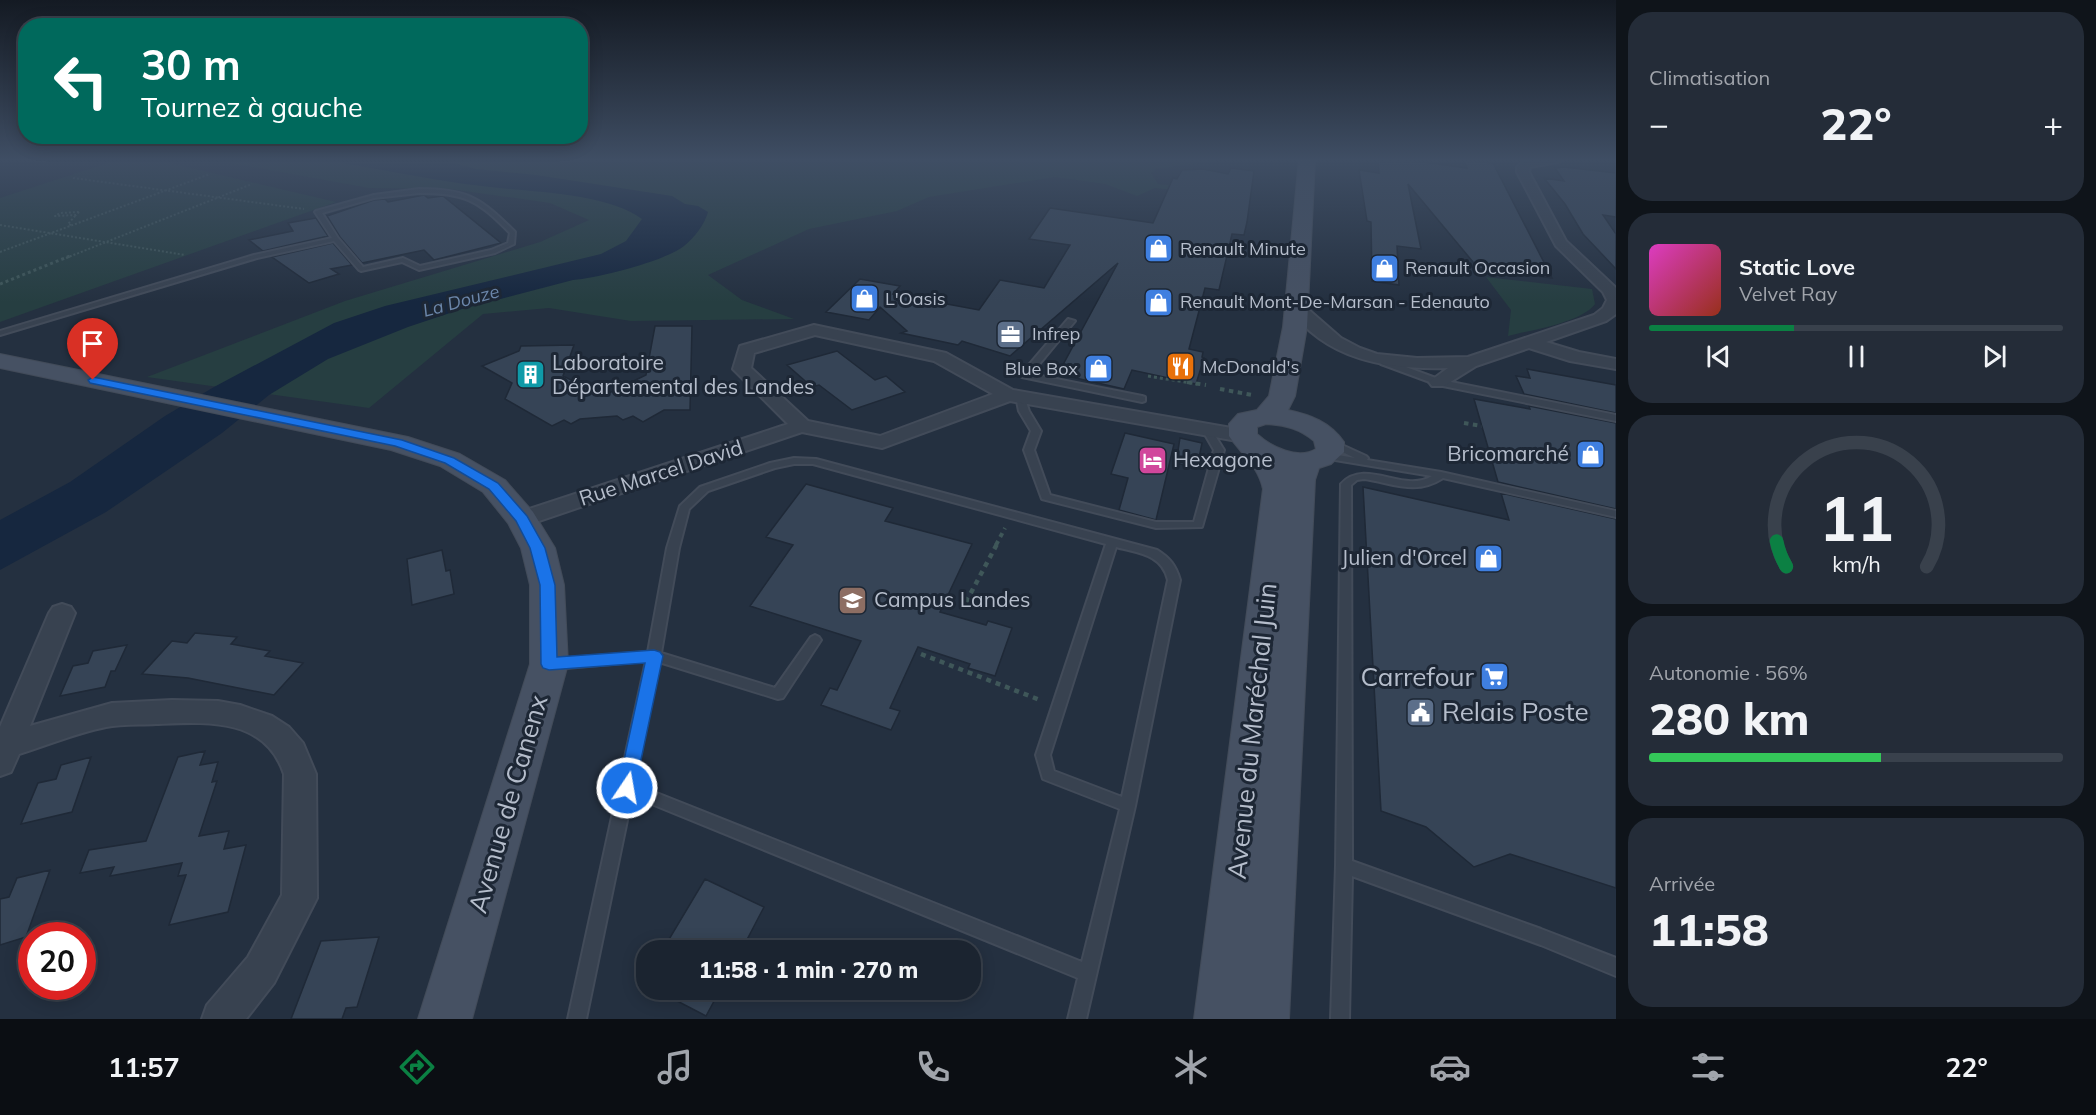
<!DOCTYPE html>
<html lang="fr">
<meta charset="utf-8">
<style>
body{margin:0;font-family:Mulish,sans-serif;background:#242c38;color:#f1f3f6;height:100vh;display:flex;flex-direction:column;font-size:22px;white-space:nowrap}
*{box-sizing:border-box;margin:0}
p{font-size:20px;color:#a0a4ab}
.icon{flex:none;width:33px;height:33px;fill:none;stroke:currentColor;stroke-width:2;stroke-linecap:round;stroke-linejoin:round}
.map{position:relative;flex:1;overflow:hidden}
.details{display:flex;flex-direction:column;gap:12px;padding:12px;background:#0f141a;width:480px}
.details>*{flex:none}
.banner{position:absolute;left:18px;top:18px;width:570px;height:126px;border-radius:24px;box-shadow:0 3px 15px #0003,0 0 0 2px #39414c;background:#00695c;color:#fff;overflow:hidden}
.speed{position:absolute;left:18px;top:922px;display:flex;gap:12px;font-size:30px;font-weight:700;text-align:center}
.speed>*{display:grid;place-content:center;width:78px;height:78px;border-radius:50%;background:#1b2430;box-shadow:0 3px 15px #0003,0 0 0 2px #39414c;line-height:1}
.speed .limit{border:9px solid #d22;background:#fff;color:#111}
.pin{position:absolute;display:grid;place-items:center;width:51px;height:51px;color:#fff;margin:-62px -26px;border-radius:50% 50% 50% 0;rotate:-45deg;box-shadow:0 0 6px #0007}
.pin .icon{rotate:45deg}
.me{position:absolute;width:66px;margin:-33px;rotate:12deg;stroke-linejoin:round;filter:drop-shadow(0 0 4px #0008)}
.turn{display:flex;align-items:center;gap:21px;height:126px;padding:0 24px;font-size:27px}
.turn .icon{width:78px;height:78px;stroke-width:2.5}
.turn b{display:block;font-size:42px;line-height:51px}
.big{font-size:45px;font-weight:800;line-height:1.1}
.details .card{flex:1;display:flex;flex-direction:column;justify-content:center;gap:9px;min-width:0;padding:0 21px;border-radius:24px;background:#242c38}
.details .dial{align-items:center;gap:0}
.dial svg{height:156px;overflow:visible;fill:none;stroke:#39414c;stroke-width:7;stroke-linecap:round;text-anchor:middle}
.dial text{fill:#f1f3f6;stroke:none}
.song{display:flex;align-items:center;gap:18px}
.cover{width:72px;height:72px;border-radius:9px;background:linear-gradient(135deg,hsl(310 70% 55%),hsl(10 70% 35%))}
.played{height:6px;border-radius:3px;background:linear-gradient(90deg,#0b8043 35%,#39414c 35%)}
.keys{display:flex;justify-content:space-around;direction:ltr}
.heat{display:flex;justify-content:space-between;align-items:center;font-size:33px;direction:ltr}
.charge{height:9px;border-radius:4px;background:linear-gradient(90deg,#34c759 56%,#39414c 0)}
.trip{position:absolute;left:636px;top:940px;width:345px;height:60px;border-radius:24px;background:#1b2430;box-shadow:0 3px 15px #0003,0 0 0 2px #39414c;font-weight:800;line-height:60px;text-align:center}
.menu{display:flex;height:96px;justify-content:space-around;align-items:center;background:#0b0e13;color:#a0a4ab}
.menu .icon{width:42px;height:42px}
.menu .selected{color:#0b8043}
.menu b{font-size:27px;color:#f1f3f6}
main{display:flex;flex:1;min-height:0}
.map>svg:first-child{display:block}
</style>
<main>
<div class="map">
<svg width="1616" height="1019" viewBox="0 0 1616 1019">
<rect width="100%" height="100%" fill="#243040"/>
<path fill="#263e41" d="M 120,159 L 153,159 L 336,202 L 0,322 L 0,198 Z
M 208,159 L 1229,159 L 1156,169 L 1151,173 L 1158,184 L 1168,185 L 1174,180 L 1248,199 L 1155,188 L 1137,196 L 1105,184 L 1055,177 L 929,197 L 897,211 L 809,229 L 708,275 L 742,300 L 794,319 L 631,321 L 549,308 L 483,314 L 369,408 L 147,377 L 345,301 L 540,242 L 589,220 L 550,203 L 450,189 L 369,188 Z
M 1486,277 L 1592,289 L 1595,304 C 1581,323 1531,330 1508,336 L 1511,310 Z"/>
<path fill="#16273f" d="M 336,159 L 439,159 L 476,169 L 536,175 L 672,196 L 685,204 L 698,206 L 708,212 C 705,224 694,238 684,246 C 665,261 599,278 573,280 L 462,309 L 408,327 L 328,359 L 269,395 L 222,433 L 106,512 L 0,570 L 0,520 L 70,482 L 165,416 L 214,387 L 334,323 L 385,306 L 601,254 L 626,241 L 642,219 C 606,192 527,192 482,186 C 437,181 392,171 347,164 Z"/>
<path fill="#364456" stroke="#1f2937" stroke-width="1.5" d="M 1378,159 L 1402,159 L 1467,168 L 1464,160 L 1493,163 L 1552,278 L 1478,268 L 1408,184 L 1421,249 L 1397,246 L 1399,285 L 1372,281 L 1371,222 L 1367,221 L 1359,170 L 1379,173 Z
M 1564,167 L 1616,173 L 1616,217 L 1603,215 L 1616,234 L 1616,269 L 1583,234 L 1565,204 L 1544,178 L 1564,181 L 1555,168 Z
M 1231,168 L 1254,171 L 1247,222 L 1244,235 L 1232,234 L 1219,290 L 1205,288 L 1189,349 L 1203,352 L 1202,357 L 1204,358 L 1196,384 L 1132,370 L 1124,389 L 1058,374 L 1118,263 L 1010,356 L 962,341 L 958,345 L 901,333 L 907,331 L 880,307 L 869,320 L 826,312 L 860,279 L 900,286 L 893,294 L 979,310 L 1000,280 L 1044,288 L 1070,245 L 1029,239 L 1050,208 L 1153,223 L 1173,178 L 1177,179 L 1182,170 L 1203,169 L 1228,174 Z
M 424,195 L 428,198 L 443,196 L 501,243 L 434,260 L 424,250 L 362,263 L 340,237 L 327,216 L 374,200 L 385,199 L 388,202 Z
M 316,218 L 328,236 L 263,251 L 249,240 L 293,231 L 288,223 Z
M 333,243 L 352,265 L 331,269 L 339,274 L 309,283 L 272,257 Z
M 655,326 L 692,326 L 690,410 L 664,410 L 643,422 L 633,416 L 623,420 L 617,416 L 580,419 L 571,424 L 564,420 L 552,426 L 505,399 L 512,383 L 482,366 L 519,351 L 521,346 L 574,345 L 563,376 L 597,393 L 609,393 L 646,375 Z
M 837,351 L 875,380 L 886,376 L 905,392 L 852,410 L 819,385 L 812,387 L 787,365 Z
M 1527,369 L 1616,385 L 1616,413 L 1524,394 L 1516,376 L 1530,378 Z
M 1474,399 L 1530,409 L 1529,406 L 1616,423 L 1616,509 L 1498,482 Z
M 1125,433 L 1174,444 L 1156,520 L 1119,510 L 1128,478 L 1111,474 Z
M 1180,438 L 1202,443 L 1197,468 L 1176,463 Z
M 806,484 L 893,508 L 885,521 L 972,544 L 940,612 L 986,625 L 988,621 L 1012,628 L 995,676 L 968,668 L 970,664 L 918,647 L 890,708 L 900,711 L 891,730 L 821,705 L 830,688 L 837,690 L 861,641 L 750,606 L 793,545 L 766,537 Z
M 1363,487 L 1509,520 L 1501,493 L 1616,519 L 1616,888 L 1510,854 L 1474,867 L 1426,827 L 1381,811 Z
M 442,550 L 446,571 L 450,570 L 454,594 L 412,605 L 407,559 Z
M 195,633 L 237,637 L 231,644 L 270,651 L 265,656 L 303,663 L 274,695 L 188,678 L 142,674 L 172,641 L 187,643 Z
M 127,645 L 115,671 L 111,671 L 105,687 L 60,696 L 73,666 L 88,663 L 93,651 Z
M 205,751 L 200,765 L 218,762 L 212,782 L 217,781 L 199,836 L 229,831 L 224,849 L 246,845 L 228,912 L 169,925 L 186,875 L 178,876 L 182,863 L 110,876 L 114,867 L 80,873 L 89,850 L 146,841 L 178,757 Z
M 91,757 L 72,812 L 21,824 L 38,783 L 56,779 L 61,765 Z
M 50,870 L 26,937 L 0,945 L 0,899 L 9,897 L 17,878 Z
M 705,879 L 764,907 L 741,951 L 662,951 Z
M 379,937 L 357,1007 L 346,1008 L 342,1019 L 291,1019 L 321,941 Z
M 656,990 L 720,990 L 706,1016 Z"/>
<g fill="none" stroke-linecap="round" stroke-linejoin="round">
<defs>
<path id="service" d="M 419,189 C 468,189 481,198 515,232 L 514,244 L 495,253 L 419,270 L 402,262 L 361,271 L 359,270 L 334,241 L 257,258 L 0,335 L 0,331 L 254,255 L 332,238 L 315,212 L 316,211 L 374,195 ZM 419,193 C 466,193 477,200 510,233 L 508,243 L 491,250 L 420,266 L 403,258 L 363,267 L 338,238 L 322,213 L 374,198 Z
M 1068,319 L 1075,321 L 1031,374 L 1142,396 L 1145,397 L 1145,401 L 1142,402 L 1022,377 L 1022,373 Z
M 1381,360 L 1387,360 L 1441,380 L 1616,415 L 1616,421 L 1438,385 L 1381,364 Z
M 1020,393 L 1024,396 L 1029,411 L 1041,431 L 1034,450 L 1050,495 L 1156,522 L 1194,522 L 1214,450 L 1203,431 L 1208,428 L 1211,429 L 1224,450 L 1202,527 L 1156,528 L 1042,499 L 1024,450 L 1031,431 L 1019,411 L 1016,396 Z
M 1331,440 L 1366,456 L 1368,458 L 1367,460 L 1441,472 L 1616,511 L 1616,517 L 1443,478 C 1415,496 1393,483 1364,479 L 1357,480 L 1351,485 L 1352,861 L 1541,929 L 1616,958 L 1616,976 L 1541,945 L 1352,876 L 1349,1019 L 1331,1019 L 1336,866 L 1341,484 C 1366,457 1403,494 1432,476 L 1323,458 L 1321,456 L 1326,453 L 1355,458 L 1328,445 L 1326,443 L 1328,441 Z
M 794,458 L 816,459 L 1157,550 C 1170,558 1176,566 1180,580 L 1135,806 L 1086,1019 L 1068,1019 L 1078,978 L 632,796 L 586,1019 L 568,1019 L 646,661 L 555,669 L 550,667 L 549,664 L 550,661 L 555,659 L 648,652 L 667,548 L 680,506 L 700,487 L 770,463 ZM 794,464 L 813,464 L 1106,544 L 1036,755 L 1043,779 L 1120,809 L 1082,962 L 634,784 L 659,662 L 778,699 L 783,698 L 821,640 L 819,637 L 815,635 L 811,637 L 775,688 L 661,653 L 679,548 L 689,509 L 708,491 L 775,468 ZM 1116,547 C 1138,553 1162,554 1168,580 L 1122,797 L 1054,771 L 1050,755 Z"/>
<path id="minor" d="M 1537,159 L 1564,159 L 1558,162 L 1530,167 L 1529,172 L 1566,241 L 1616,288 L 1616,314 L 1606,321 L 1546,342 L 1579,352 L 1616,359 L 1616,369 L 1570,361 L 1529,348 L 1476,366 L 1444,386 L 1432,386 L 1429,382 L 1448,368 C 1387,370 1326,360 1288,307 L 1296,302 L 1302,304 L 1341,338 L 1360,348 L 1377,354 L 1417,358 L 1468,357 L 1594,315 L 1603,308 L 1607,300 L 1603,292 L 1556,246 L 1517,172 L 1517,167 L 1523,162 Z
M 814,325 L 946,353 L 1013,390 L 1243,430 L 1250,432 L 1253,436 L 1250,440 L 1243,442 L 1010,401 L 882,448 L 802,432 L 530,524 L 522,526 L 514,524 L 511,519 L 514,514 L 788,424 L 733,369 L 740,346 ZM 815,335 L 934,361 L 993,394 L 880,436 L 808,421 L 751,368 L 754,353 Z
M 62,604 L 71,607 L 75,613 L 30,726 L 112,703 L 172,700 L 218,701 L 240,705 L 272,716 L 289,727 L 303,743 L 316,774 L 317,898 L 274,983 L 246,1019 L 202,1019 L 207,1005 L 248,957 L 282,895 L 284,774 C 265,717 207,722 156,724 C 140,725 123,724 106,727 C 76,733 48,745 19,754 L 11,772 L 0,776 L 0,727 L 49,613 L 53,607 Z"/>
<path id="secondary" d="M 1299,159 L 1315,159 L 1307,327 L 1295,396 L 1288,410 C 1311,415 1330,422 1344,442 L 1344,452 L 1331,464 L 1319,468 L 1315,480 L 1289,1019 L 1194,1019 L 1263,489 C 1258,466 1242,455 1229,436 L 1229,424 L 1238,414 L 1257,410 L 1269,396 L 1283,327 ZM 1266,424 C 1285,425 1300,429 1314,441 L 1316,449 C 1298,460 1271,447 1257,434 L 1257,427 Z
M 0,354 L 408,437 L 460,454 L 505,480 L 533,512 L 555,548 L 564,585 L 568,664 L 472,1019 L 418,1019 L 530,664 L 530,585 L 521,548 L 508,523 L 483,492 L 440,466 L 391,450 L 0,368 Z"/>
</defs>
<use href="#service" stroke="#424b59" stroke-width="4"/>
<use href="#minor" stroke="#424b59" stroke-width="4"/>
<use href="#secondary" stroke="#424b59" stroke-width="2"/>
<path stroke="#3f5759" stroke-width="2" stroke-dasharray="2 2" stroke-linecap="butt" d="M 73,178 L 304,209
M 79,212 L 76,215 L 55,216 L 60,213 Z
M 0,225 L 185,255
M 71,225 L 68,224 L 76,215
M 0,252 L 210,174
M 66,258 L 252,184"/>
<path stroke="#3f5759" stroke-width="3" stroke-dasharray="3 3" stroke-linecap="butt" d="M 0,284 L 70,256
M 1148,376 L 1197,384"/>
<path stroke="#3f5759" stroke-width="4" stroke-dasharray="4.5 4.5" stroke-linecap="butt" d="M 1187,382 L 1206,385
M 1220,389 L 1252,395
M 1464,423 L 1482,426
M 996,545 L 1005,528"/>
<path stroke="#3f5759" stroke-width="4.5" stroke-dasharray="5 5" stroke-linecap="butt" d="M 966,602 L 997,544
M 921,654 L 1040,700"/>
<use href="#service" fill="#384250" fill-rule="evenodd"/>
<use href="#minor" fill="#384250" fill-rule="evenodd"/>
<use href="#secondary" fill="#465163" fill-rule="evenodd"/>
</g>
<linearGradient id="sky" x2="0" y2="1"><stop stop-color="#141a23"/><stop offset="0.53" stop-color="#3f4e64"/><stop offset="1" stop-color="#3f4e64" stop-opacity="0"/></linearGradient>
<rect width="1616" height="302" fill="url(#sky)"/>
<path fill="#1a73e8" stroke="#114b97" stroke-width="1.5" d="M 93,377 L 402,440 L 454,458 L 498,483 L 527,516 L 545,548 L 555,585 L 557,657 L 654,650 L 660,652 L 663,656 L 634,793 L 627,796 L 621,793 L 618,788 L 645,663 L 549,670 L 543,668 L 541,664 L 540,585 L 530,548 L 516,521 L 489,489 L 445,463 L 395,446 L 90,383 L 88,380 Z"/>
<defs>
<symbol id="shop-square" viewBox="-11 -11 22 22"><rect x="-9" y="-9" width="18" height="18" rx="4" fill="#3f7fe0" stroke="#1d2735"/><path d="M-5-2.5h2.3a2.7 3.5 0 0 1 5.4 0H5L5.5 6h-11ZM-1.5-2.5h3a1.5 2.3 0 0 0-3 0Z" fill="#fff"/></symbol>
<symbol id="office-square" viewBox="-11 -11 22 22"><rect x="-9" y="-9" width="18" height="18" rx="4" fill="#5c6f8a" stroke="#1d2735"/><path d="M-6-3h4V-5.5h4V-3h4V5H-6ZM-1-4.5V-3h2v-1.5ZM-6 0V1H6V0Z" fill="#fff"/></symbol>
<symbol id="restaurant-square" viewBox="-11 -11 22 22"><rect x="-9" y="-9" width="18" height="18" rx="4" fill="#e8710a" stroke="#1d2735"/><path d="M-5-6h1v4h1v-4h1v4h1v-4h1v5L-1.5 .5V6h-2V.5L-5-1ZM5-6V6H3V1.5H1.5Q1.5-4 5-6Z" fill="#fff"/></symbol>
<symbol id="building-square" viewBox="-11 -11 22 22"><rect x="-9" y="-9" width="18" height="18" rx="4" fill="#0f9aa8" stroke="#1d2735"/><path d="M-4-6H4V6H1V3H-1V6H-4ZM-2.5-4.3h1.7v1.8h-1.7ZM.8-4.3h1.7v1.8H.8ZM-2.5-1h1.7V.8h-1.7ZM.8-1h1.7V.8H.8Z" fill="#fff"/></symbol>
<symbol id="hotel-square" viewBox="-11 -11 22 22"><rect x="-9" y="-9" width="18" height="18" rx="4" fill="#d1479c" stroke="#1d2735"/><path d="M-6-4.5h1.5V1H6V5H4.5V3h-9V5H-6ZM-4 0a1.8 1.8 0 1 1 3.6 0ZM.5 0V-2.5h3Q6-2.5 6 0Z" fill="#fff"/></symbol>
<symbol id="university-square" viewBox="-11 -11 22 22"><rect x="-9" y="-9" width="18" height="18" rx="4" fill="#8d6e63" stroke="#1d2735"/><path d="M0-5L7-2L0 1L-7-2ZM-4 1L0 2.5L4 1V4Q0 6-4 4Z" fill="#fff"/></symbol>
<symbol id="supermarket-square" viewBox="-11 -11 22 22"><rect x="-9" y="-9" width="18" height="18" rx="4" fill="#3f7fe0" stroke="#1d2735"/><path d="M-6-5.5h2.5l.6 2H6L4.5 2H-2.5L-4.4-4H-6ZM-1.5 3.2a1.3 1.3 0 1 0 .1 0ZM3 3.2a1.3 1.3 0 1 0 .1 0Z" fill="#fff"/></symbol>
<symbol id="civic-square" viewBox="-11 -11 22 22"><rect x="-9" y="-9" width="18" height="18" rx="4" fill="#5c6f8a" stroke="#1d2735"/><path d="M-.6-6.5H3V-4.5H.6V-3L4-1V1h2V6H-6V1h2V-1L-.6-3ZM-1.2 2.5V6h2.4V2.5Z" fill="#fff"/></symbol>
</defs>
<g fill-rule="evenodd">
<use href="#shop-square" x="1142" y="232" width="33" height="33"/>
<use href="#shop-square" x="1368" y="252" width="33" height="33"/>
<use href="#shop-square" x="848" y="282" width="33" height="33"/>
<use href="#shop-square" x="1142" y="286" width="33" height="33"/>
<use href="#office-square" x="994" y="318" width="33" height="33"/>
<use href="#restaurant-square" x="1164" y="350" width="33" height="33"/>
<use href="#shop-square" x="1082" y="352" width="33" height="33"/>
<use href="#building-square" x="514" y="358" width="33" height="33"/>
<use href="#shop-square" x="1574" y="438" width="33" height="33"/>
<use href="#hotel-square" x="1136" y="444" width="33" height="33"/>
<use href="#shop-square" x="1472" y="542" width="33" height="33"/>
<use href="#university-square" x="836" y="584" width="33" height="33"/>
<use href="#supermarket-square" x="1478" y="660" width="33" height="33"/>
<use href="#civic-square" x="1404" y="696" width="33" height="33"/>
</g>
<g text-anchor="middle" stroke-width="6" stroke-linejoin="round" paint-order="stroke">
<g font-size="18" fill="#b5bdcb" stroke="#1d2735" text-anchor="start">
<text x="1180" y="255">Renault Minute</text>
<text x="1405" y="274">Renault Occasion</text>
<text x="885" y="305">L'Oasis</text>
<text x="1180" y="308">Renault Mont-De-Marsan - Edenauto</text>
<text x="1032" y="340">Infrep</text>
<text x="1202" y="373">McDonald's</text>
<text x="1078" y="375" text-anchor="end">Blue Box</text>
</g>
<g font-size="18" font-style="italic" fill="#6c87ab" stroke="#1d2735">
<text transform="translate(461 301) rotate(-15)" y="6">La Douze</text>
</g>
<g font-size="21" fill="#b5bdcb" stroke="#1d2735" text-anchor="start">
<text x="552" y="370">Laboratoire<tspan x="552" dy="24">Départemental des Landes</tspan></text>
<text x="1569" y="461" text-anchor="end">Bricomarché</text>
<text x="1173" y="467">Hexagone</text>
<text x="1467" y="565" text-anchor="end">Julien d'Orcel</text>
<text x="874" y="607">Campus Landes</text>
</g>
<g font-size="21" fill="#b5bdcb" stroke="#1d2735">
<text transform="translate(661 473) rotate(-18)" y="7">Rue Marcel David</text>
</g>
<g font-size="26" fill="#b5bdcb" stroke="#1d2735" text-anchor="end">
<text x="1474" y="686">Carrefour</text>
<text x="1442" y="721" text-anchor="start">Relais Poste</text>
</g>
<g font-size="26" fill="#b5bdcb" stroke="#1d2735">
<text transform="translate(1252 731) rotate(-84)" y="9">Avenue du Maréchal Juin</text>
<text transform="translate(508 804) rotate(-74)" y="9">Avenue de Canenx</text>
</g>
</g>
</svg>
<div class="speed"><div class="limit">20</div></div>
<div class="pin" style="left:93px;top:380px;background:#d93025"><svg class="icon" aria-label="arrive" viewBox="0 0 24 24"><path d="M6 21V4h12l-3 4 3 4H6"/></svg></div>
<svg class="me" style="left:627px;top:788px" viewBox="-20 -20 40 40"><circle r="17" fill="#1a73e8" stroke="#fff" stroke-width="3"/><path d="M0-11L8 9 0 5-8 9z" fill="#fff"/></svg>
<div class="trip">11:58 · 1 min · 270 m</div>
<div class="banner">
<div class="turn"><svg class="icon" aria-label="left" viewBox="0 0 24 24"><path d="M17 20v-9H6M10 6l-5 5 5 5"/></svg><div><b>30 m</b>Tournez à gauche</div></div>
</div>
</div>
<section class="details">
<div class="card"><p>Climatisation</p>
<div class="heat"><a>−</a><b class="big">22°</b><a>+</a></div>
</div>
<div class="card">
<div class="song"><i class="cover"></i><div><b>Static Love</b><p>Velvet Ray</p></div></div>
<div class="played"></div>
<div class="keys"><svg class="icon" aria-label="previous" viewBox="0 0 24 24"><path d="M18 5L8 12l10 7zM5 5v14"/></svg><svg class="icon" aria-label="pause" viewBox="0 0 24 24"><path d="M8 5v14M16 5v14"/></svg><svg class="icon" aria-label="next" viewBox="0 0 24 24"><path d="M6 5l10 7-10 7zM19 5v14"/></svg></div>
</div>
<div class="card dial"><svg viewBox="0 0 100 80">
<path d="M14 69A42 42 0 1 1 86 69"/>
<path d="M14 69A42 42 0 0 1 9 56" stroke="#0b8043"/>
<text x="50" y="56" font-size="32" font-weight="700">11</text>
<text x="50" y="72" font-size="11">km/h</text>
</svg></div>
<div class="card"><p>Autonomie · 56%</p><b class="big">280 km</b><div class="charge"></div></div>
<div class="card"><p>Arrivée</p><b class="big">11:58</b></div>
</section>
</main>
<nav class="menu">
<b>11:57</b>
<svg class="icon selected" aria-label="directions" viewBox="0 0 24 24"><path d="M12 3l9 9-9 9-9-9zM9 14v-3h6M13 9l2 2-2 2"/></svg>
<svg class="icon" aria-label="music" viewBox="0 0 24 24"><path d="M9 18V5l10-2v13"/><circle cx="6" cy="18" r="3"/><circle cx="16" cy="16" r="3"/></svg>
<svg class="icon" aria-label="phone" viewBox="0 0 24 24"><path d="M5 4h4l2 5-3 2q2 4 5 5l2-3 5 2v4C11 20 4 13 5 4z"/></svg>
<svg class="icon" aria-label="climate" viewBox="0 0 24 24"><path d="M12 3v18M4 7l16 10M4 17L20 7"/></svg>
<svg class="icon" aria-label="car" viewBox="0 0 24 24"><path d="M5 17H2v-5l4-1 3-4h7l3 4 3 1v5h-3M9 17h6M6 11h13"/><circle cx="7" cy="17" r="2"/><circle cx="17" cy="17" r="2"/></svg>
<svg class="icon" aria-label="filters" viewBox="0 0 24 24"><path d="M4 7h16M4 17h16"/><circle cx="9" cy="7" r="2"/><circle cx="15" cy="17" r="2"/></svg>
<b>22°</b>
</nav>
